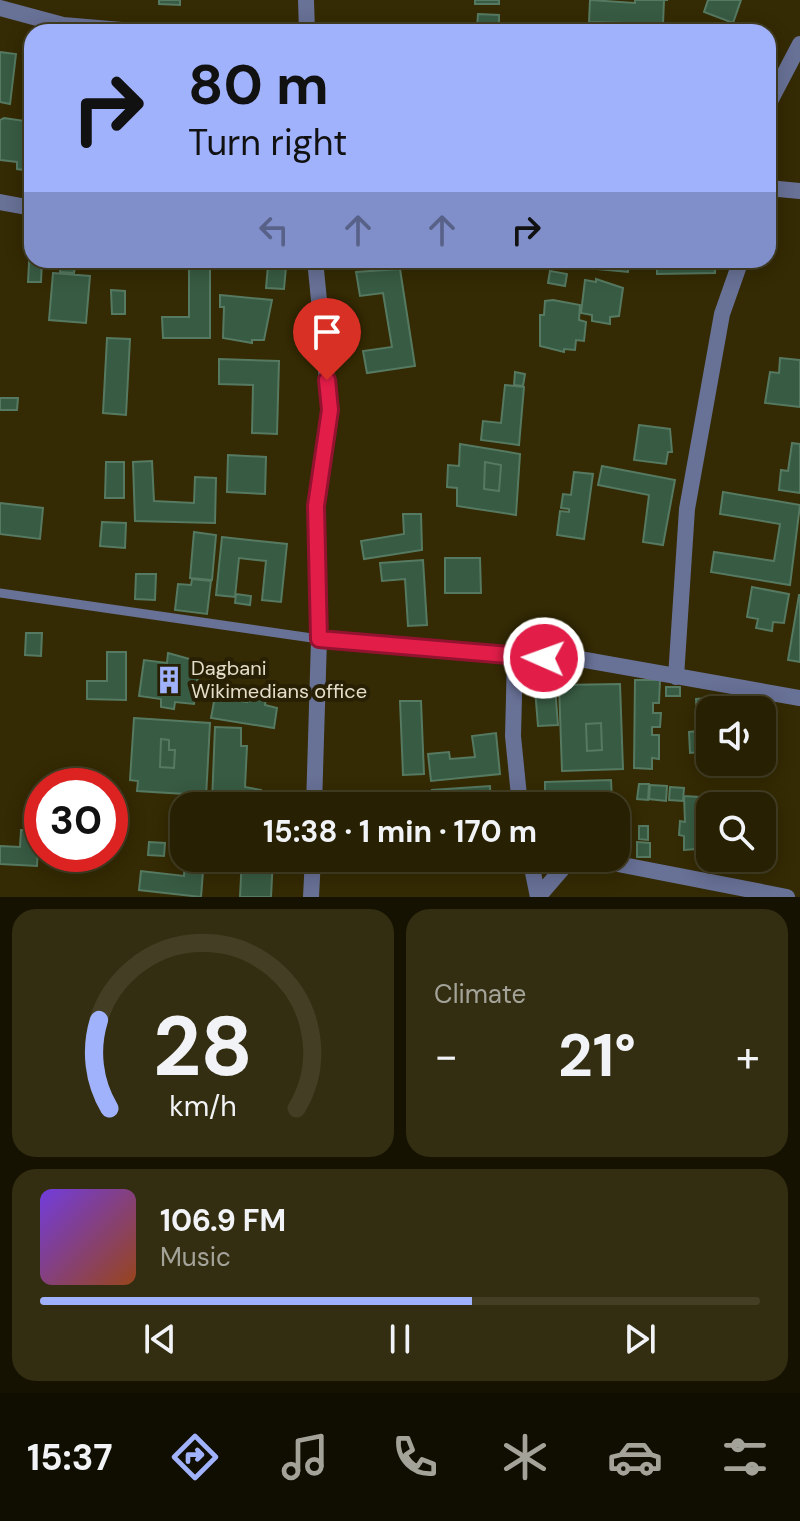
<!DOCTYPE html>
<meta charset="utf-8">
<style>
body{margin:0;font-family:"DM Sans",sans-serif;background:#332d11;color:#f1f3f6;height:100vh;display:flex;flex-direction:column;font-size:30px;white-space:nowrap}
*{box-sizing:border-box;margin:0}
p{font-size:26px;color:#a4a399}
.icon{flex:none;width:44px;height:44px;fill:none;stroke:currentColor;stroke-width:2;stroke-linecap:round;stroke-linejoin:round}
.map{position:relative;height:897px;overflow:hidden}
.panel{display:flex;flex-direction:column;gap:12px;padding:12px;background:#151201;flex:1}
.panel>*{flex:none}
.banner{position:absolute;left:24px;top:24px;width:752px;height:244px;border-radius:24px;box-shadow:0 4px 20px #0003,0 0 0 2px #433e24;background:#a1b2fd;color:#111;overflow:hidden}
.buttons{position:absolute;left:696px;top:696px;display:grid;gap:16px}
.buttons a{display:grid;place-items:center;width:80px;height:80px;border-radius:16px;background:#272002;box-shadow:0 4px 20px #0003,0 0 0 2px #433e24;font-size:40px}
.speed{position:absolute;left:24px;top:768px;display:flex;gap:16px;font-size:40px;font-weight:700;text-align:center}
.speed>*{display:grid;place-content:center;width:104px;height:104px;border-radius:50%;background:#272002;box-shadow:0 4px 20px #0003,0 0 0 2px #433e24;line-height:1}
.speed .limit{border:12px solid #d22;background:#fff;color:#111}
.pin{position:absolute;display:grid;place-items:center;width:68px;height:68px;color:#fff;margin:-82px -34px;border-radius:50% 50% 50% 0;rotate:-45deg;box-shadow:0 0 8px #0007}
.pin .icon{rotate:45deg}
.me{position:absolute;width:88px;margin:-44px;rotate:272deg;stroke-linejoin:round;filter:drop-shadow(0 0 6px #0008)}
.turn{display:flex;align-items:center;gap:28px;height:168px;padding:0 32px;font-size:36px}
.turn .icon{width:104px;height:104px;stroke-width:2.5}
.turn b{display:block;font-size:56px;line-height:68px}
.lanes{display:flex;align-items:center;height:76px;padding:0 32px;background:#0003;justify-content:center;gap:40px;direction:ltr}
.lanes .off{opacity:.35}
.big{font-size:60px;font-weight:700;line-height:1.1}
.panel .tile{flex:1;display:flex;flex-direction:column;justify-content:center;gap:12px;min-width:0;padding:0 28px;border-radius:24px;background:#332d11}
.panel .dial{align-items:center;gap:0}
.dial svg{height:208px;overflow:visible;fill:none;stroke:#433e24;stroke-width:7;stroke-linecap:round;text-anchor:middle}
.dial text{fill:#f1f3f6;stroke:none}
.song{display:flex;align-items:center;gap:24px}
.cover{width:96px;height:96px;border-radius:12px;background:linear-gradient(135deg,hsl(260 70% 55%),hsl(20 70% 35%))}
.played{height:8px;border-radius:4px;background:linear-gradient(90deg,#a1b2fd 60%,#433e24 60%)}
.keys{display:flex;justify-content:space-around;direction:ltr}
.heat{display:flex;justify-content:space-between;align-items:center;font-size:44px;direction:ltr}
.panel .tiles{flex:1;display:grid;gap:12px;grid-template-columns:1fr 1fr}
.tile:last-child{grid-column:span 2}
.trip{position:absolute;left:170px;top:792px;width:460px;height:80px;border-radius:24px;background:#272002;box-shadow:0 4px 20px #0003,0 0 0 2px #433e24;font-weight:700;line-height:80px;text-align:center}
.dock{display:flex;height:128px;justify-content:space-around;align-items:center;background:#100d01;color:#a4a399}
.dock .icon{width:56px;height:56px}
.dock .selected{color:#a1b2fd}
.dock b{font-size:36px;color:#f1f3f6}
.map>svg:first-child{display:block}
</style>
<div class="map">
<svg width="800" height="897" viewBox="0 0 800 897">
<rect width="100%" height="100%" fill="#342a03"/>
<path fill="#385b43" stroke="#567961" stroke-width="2" fill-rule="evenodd" d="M 159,0 L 180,0 L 180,5 L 159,4 Z
M 475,0 L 499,0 L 499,4 L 475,4 Z
M 590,0 L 635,3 L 635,0 L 668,0 L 664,0 L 663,24 L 589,22 Z
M 708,0 L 741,0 L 733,23 L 704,12 Z
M 478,14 L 499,15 L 499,32 L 470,32 L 470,27 L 477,28 Z
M 397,23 L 415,23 L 415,32 L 397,32 Z
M 508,23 L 540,23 L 540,32 L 508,32 Z
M 569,26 L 587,26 L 587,32 L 568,32 Z
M 0,52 L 16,54 L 10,104 L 0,102 Z
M 4,118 L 32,122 L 32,171 L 17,169 L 17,162 L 0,160 L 0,120 Z
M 30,245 L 32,260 L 42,260 L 41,282 L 28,282 Z
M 52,260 L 76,260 L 74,273 L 60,272 L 61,266 L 51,265 Z
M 336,260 L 374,260 L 374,264 L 337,267 Z
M 378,260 L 399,260 L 399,268 L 379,269 Z
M 410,260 L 450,260 L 450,266 L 410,264 Z
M 578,260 L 629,260 L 628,272 L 577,267 Z
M 657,260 L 715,260 L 715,273 L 657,274 Z
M 189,262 L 210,263 L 210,338 L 163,338 L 162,317 L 189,317 Z
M 268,266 L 286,267 L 284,289 L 266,288 Z
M 400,269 L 415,366 L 367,373 L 363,351 L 392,347 L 383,293 L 360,296 L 356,272 Z
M 550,271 L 567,274 L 565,286 L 548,283 Z
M 53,273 L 90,276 L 86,323 L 49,320 Z
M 596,279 L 623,288 L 619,316 L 610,317 L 610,324 L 592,321 L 592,315 L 581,313 L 585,280 L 596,282 Z
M 111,290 L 125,291 L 125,314 L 112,314 Z
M 220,295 L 272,300 L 264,340 L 252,340 L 252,343 L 223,338 L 224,307 L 220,307 Z
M 553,300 L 580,305 L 579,320 L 586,322 L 584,341 L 576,340 L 575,350 L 564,349 L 564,352 L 540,346 L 540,315 L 544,315 L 545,301 Z
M 107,338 L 130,339 L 126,415 L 103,413 Z
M 780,358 L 800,360 L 800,407 L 765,403 L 770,372 L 779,373 Z
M 219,359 L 279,361 L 277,434 L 252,433 L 253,385 L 219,384 Z
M 515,372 L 525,374 L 523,386 L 514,385 Z
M 505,385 L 524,387 L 519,445 L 481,440 L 483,421 L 501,423 Z
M 0,398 L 18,398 L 17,410 L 0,410 Z
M 639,425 L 670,429 L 672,452 L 668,452 L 666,464 L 634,460 Z
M 792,443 L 800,444 L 800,493 L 779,490 L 781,470 L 788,471 Z
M 460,444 L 520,454 L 516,515 L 457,506 L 457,488 L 447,487 L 448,465 L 459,466 ZM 485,462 L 501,465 L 499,491 L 484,489 Z
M 228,455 L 266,457 L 265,494 L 227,492 Z
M 152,461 L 154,501 L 194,503 L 195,477 L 216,478 L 215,523 L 135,521 L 133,462 Z
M 106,462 L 124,462 L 124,498 L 105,498 Z
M 485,462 L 501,465 L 499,491 L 484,489 Z
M 602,466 L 675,480 L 663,545 L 643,542 L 649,495 L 598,485 Z
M 574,472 L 593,474 L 584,539 L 557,535 L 560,511 L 569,512 L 569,509 L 561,508 L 563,494 L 571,495 Z
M 723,492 L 800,505 L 790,585 L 711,572 L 714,552 L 774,561 L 780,524 L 720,514 Z
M 0,503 L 43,508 L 40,539 L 0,534 Z
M 403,514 L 421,514 L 422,550 L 364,559 L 361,541 L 404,534 Z
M 102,522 L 126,523 L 125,548 L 100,546 Z
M 194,532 L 216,535 L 212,580 L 190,578 Z
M 222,537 L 287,544 L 281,602 L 262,600 L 266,561 L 239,558 L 235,597 L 216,595 Z
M 445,558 L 480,558 L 481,593 L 445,593 Z
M 423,560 L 427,625 L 408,626 L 405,579 L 382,581 L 380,563 Z
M 136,574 L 156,574 L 155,600 L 135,599 Z
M 192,579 L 211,581 L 207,614 L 175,610 L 178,584 L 191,585 Z
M 752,587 L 789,594 L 784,623 L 773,622 L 772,631 L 756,628 L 758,619 L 747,617 Z
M 236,594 L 251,596 L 250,605 L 235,603 Z
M 799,595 L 800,595 L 800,662 L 788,660 Z
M 26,633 L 42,633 L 41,656 L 25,655 Z
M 107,652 L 126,652 L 126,700 L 87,699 L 87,681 L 107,681 Z
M 168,653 L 200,662 L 194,704 L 175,702 L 174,709 L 161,707 L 161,699 L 139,696 L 144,660 L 167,663 Z
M 635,680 L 660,680 L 659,703 L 653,703 L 653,713 L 661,713 L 660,727 L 652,727 L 652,735 L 659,735 L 659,759 L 652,758 L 652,769 L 634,768 Z
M 620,684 L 623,769 L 562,771 L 559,685 ZM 601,723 L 602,750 L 587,751 L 586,724 Z
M 555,687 L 558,725 L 538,726 L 535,689 Z
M 666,687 L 680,687 L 680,696 L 666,696 Z
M 249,693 L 266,697 L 265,705 L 277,708 L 274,728 L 211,718 L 215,696 L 247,702 Z
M 724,697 L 725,710 L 710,710 L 710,762 L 729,764 L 701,766 L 700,752 L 690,753 L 689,732 L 698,731 L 696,699 Z
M 400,701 L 421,701 L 424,774 L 403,775 Z
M 134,718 L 210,723 L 206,797 L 184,798 L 185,794 L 137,791 L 138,781 L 130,780 ZM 161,739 L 169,740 L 169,750 L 175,750 L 174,768 L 160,767 Z
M 601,723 L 602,750 L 587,751 L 586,724 Z
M 215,727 L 241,728 L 241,746 L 247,746 L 245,787 L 261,790 L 257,806 L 212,802 Z
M 496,733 L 500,774 L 431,781 L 428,754 L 449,752 L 450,759 L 475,757 L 472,736 Z
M 161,739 L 169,740 L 169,750 L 175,750 L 174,768 L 160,767 Z
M 611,780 L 612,800 L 563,801 L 563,806 L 545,806 L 545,782 Z
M 639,784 L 649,784 L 648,800 L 637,799 Z
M 650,785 L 667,786 L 666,801 L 649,799 Z
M 490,786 L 491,804 L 433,806 L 432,790 Z
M 670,787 L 684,788 L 683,801 L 669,800 Z
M 684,796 L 733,799 L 733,806 L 710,806 L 710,848 L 684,850 L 684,836 L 679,835 L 680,821 L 685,822 Z
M 639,826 L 648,826 L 648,840 L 639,839 Z
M 21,830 L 39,831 L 37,866 L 0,864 L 0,846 L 20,847 Z
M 149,842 L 165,843 L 164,856 L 148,855 Z
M 637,842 L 650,843 L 650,857 L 637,857 Z
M 185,858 L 204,858 L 201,897 L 139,890 L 141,871 L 184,876 Z
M 242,858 L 273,858 L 271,897 L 240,897 Z
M 437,858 L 456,858 L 457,869 L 438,870 Z
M 724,858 L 742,858 L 742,863 L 724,861 Z"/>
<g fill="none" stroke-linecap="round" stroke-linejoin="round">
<path stroke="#687196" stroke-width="9" d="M 0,593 L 319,639"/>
<path stroke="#687196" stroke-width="16" d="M 306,0 L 307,32
M 0,8 L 63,25 L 145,32
M 768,105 L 800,44
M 768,188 L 800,191
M 0,202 L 32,208
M 319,639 L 515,657 L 574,658 L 800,698
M 515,657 L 513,736 L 520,806
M 676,677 L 687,509 L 722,314 L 741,260
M 314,806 L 319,639 L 316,506 L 330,410 L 315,260
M 530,858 L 538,897
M 587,858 L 787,897
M 311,897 L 313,858
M 538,897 L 563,868 L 579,858"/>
</g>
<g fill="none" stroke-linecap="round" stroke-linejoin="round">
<defs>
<path id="route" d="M 327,380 L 330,410 L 316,506 L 319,639 L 544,658"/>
</defs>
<use href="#route" stroke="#92132f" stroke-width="20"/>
<use href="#route" stroke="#e11d48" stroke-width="14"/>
</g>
<defs>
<symbol id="building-bare" viewBox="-9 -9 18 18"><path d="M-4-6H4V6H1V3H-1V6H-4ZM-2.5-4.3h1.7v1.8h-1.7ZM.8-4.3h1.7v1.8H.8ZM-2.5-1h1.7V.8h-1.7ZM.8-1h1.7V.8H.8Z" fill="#a1b2fd" stroke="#282004" stroke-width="2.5" paint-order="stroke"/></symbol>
</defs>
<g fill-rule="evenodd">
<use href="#building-bare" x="149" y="660" width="40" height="40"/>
</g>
<g text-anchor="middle" stroke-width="8" stroke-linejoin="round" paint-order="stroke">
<g font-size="20" fill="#e4deca" stroke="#282004" text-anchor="start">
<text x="191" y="675">Dagbani<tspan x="191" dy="23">Wikimedians office</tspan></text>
</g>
</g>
</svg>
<div class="buttons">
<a><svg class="icon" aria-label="sound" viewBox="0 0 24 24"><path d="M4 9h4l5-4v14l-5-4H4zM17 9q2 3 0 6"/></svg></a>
<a><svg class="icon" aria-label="search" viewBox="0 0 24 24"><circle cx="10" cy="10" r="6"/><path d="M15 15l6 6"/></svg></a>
</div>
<div class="speed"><div class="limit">30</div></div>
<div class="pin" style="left:327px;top:380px;background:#d93025"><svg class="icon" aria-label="arrive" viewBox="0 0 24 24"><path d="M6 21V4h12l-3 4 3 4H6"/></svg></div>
<svg class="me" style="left:544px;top:658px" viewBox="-20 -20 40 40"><circle r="17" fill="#e11d48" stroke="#fff" stroke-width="3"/><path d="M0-11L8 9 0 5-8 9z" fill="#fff"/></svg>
<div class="trip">15:38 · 1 min · 170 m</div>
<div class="banner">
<div class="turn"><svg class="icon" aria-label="right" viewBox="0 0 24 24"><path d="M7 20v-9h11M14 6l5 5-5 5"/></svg><div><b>80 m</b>Turn right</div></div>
<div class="lanes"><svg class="icon off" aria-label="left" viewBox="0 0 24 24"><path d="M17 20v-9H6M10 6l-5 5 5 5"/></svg><svg class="icon off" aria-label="ahead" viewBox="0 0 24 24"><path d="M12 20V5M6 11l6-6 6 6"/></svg><svg class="icon off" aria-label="ahead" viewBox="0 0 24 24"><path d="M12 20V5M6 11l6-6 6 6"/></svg><svg class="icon" aria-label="right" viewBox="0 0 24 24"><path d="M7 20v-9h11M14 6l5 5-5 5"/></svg></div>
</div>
</div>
<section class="panel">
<div class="tiles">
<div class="tile dial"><svg viewBox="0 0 100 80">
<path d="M14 69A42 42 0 1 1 86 69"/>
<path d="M14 69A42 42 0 0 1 10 35" stroke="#a1b2fd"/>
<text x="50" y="56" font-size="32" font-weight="700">28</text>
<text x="50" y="72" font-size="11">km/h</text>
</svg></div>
<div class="tile"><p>Climate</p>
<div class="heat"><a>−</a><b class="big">21°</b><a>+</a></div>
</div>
<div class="tile">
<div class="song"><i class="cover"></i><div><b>106.9 FM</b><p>Music</p></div></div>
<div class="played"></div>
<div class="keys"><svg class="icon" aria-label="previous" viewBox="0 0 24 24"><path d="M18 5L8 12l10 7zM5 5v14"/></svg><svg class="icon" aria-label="pause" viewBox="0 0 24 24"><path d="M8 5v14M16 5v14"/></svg><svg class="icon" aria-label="next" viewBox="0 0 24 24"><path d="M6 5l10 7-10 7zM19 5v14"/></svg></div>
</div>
</div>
</section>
<nav class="dock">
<b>15:37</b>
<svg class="icon selected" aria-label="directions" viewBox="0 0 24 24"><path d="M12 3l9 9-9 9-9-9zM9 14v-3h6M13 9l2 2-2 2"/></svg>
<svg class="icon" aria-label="music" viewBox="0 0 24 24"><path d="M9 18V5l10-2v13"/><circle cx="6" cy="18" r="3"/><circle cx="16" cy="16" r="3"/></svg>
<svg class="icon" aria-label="phone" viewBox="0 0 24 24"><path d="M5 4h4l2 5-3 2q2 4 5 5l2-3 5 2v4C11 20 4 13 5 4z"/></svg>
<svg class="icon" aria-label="climate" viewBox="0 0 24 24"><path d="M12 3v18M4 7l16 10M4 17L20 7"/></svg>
<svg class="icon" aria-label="car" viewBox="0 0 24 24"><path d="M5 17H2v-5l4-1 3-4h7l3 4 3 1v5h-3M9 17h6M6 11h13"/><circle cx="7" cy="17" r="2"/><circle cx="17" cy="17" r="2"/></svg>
<svg class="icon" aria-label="filters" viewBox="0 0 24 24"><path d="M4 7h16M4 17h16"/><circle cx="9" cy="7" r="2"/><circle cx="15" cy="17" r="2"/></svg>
</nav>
